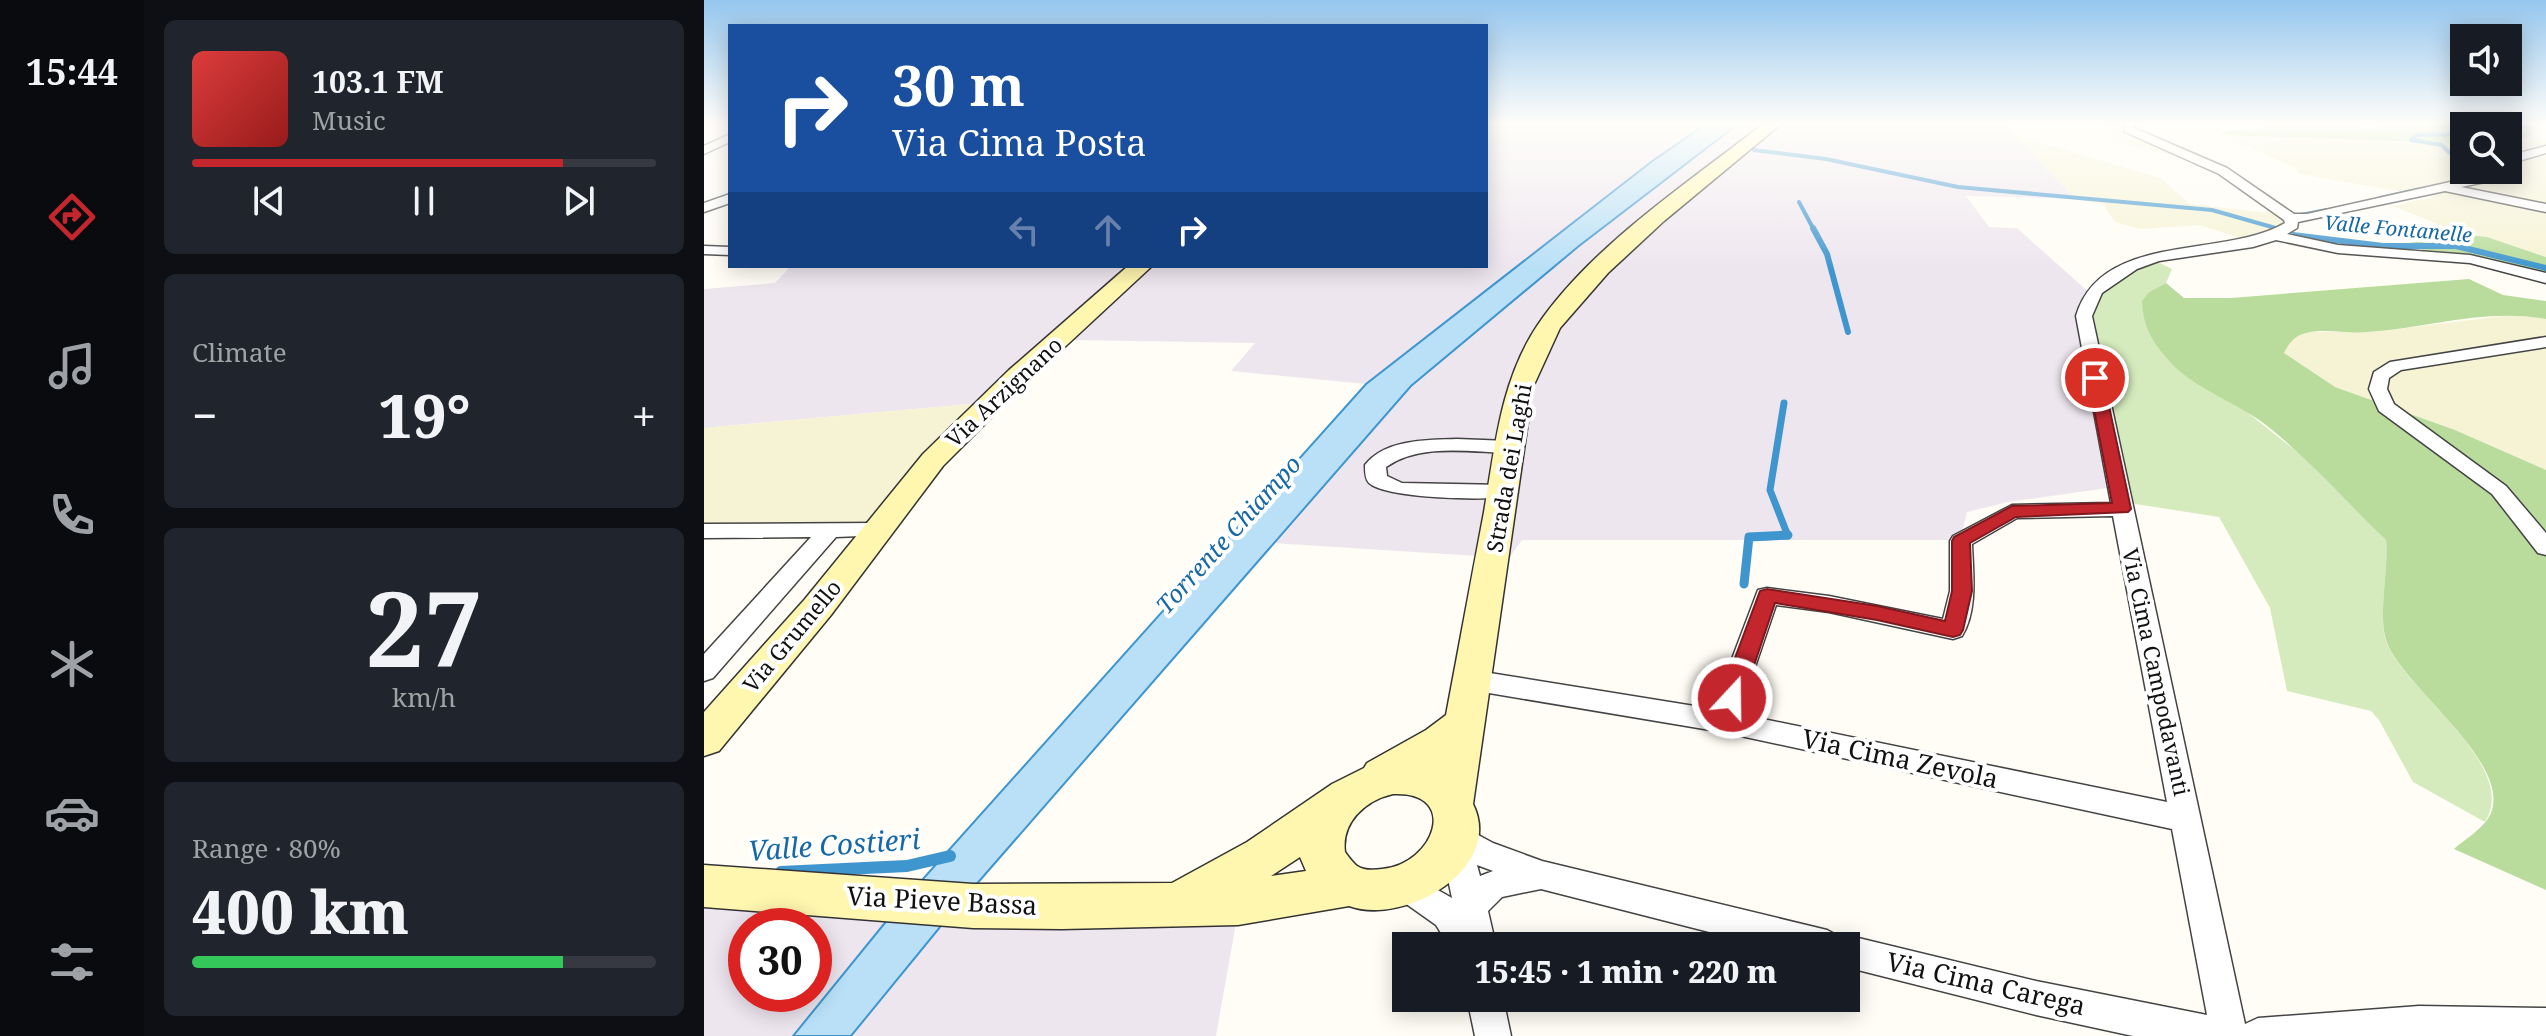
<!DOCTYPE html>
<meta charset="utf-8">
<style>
body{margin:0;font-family:"Noto Serif",serif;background:#20242c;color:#f1f3f6;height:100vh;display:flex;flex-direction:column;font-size:30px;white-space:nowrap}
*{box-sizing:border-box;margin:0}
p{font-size:26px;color:#9ea1a6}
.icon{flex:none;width:44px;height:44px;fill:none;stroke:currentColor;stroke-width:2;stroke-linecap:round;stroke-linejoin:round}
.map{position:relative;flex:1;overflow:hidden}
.details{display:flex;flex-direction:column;gap:20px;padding:20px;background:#0d0f14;width:560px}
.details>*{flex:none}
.guide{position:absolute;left:24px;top:24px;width:760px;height:244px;border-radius:0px;box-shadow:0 4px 20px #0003;background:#1a4fa0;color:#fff;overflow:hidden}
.tools{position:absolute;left:1746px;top:24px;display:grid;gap:16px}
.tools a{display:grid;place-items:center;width:72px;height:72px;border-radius:0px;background:#171b24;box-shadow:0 4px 20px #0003;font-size:40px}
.speed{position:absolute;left:24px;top:908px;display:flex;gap:16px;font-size:40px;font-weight:700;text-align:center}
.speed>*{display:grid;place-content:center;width:104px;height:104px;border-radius:50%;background:#171b24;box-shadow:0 4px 20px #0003;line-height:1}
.speed .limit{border:12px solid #d22;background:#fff;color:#111}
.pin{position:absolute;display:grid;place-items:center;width:68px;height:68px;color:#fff;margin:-34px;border:4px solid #fff;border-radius:50%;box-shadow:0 2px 8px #0007}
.me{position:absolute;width:88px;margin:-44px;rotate:21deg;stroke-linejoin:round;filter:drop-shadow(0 0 6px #0008)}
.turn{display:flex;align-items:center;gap:28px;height:168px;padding:0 32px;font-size:36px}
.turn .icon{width:104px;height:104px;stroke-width:2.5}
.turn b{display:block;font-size:56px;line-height:68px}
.lanes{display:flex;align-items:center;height:76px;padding:0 32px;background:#0003;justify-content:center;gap:40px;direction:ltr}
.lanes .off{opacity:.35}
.big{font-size:60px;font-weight:800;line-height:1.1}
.details .card{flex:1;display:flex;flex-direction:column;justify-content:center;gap:12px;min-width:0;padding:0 28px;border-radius:12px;background:#20242c}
.details .dial{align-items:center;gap:0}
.dial b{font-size:104px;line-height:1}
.song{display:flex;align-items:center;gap:24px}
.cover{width:96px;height:96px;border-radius:12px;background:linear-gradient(135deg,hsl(0 70% 55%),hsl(0 70% 35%))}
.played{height:8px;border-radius:4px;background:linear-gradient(90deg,#c4262e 80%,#363941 80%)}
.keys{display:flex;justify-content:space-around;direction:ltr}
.heat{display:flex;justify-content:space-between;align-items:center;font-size:44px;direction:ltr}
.charge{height:12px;border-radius:6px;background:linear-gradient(90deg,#34c759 80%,#363941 0)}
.trip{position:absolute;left:688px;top:932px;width:468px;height:80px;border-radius:0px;background:#171b24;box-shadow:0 4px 20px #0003;font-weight:800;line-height:80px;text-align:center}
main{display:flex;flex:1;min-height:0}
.menu{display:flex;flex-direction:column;width:144px;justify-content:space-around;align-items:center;background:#090b0e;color:#9ea1a6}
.menu .icon{width:56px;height:56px}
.menu .on{color:#c4262e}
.menu b{font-size:36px;color:#f1f3f6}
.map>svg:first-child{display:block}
</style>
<main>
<nav class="menu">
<b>15:44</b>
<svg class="icon on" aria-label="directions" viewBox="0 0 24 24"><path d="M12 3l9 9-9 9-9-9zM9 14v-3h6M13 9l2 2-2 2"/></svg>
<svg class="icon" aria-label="music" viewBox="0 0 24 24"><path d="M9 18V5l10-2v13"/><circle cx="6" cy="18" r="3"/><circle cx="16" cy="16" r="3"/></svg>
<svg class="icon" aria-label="phone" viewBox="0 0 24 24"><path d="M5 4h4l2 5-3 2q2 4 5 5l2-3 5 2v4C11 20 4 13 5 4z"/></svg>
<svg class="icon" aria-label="climate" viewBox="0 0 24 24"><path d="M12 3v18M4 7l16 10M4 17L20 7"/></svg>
<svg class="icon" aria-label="car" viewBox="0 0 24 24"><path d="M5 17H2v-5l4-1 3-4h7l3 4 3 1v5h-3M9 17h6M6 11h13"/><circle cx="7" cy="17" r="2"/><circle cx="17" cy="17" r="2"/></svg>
<svg class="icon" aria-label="filters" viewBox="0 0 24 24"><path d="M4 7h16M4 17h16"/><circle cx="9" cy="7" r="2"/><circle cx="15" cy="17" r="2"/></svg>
</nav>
<section class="details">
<div class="card">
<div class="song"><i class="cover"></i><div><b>103.1 FM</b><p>Music</p></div></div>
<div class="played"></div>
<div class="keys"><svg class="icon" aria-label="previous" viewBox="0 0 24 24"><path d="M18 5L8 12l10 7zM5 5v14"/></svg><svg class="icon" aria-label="pause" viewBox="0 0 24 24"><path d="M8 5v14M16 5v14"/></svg><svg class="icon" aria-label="next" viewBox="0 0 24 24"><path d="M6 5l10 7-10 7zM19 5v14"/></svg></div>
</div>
<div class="card"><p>Climate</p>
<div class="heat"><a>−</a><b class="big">19°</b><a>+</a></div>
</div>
<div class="card dial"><b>27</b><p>km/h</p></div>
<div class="card"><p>Range · 80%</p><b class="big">400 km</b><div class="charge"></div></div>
</section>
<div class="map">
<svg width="1842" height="1036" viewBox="0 0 1842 1036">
<rect width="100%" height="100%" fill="#fffdf5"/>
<path fill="#eee6ef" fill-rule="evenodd" d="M 782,124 L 1002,124 L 947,162 L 662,384 L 527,371 L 551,343 L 364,340 L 288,402 L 0,428 L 0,289 L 71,283 L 87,266 L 782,266 Z
M 1035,124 L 1299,124 L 1372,199 L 1262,196 L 1285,227 L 1313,228 L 1389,296 L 1404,395 L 1425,485 L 1304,502 L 1263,512 L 1256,540 L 818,540 L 805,558 L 568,543 L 707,386 L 875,246 Z
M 0,887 L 193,908 L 89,1036 L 0,1036 ZM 42,926 L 110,926 L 110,994 L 42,994 Z
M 250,910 L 532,923 L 512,1036 L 147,1036 Z"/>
<path fill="#f6f3d4" d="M 1394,124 L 1432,124 L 1426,128 L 1488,156 L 1457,153 L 1413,142 Z
M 1310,135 L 1456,178 L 1486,204 L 1582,215 L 1587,224 L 1578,232 L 1539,239 L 1496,225 L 1436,229 L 1411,222 L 1399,204 L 1372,199 Z
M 1517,135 L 1760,143 L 1760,170 L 1804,170 L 1804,143 L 1826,136 L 1842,141 L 1842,257 L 1783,237 L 1758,234 L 1689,206 L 1729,197 L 1596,174 L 1590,167 Z
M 1816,314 L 1842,319 L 1842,470 L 1751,430 L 1631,387 L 1580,353 L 1588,338 L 1605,332 L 1668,332 Z
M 288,402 L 176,526 L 0,525 L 0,428 Z"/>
<path fill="#d5ebbd" d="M 1446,258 L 1468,269 L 1462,283 L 1445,292 L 1539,409 L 1597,455 L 1682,540 C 1685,568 1673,619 1683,644 C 1703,692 1816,766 1781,822 L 1709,782 L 1675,720 L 1667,711 L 1583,691 L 1566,608 L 1515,517 L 1425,503 L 1425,485 L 1383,314 L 1389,296 Z"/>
<path fill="#b9dc9c" d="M 1757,124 L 1825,124 L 1828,135 L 1804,143 L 1804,126 L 1760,126 L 1760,143 L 1517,135 C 1531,124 1552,135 1568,126 L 1670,128 Z
M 1757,234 L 1783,237 L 1842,257 L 1842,275 C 1798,261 1744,267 1705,243 Z
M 1765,279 L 1799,295 L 1842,301 L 1842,319 C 1782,308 1723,328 1663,332 C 1644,334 1619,328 1602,333 C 1589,337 1586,342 1580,353 L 1631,387 L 1751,430 L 1842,470 L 1842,890 L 1750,849 C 1761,839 1784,826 1788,810 C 1803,759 1700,687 1683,643 C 1673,617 1685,569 1682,540 C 1642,502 1605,459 1562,425 C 1531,401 1486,388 1461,356 C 1446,339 1439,324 1438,301 L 1445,292 L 1462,283 L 1480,298 L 1527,298 Z"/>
<path fill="#b9e0f7" stroke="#3f96cf" stroke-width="2" d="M 1002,124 L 1034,124 L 875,246 L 707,386 L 250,910 L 147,1036 L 89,1036 L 193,908 L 662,384 L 947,162 Z"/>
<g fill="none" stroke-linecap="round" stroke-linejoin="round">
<path stroke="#3f96cf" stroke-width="4" d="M 1784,126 L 1788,124
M 1760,134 L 1713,135 L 1707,140 L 1738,145 L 1760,167
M 1050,150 L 1122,159 L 1254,187 L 1508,210 L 1575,229
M 1742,184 L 1756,179 L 1762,170
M 1676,198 L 1717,189
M 1095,202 L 1110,230
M 1591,216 L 1623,210"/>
<path stroke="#3f96cf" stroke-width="6" d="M 1109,228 L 1123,254 L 1144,332
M 1589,235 L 1679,246 L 1752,246 L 1842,268"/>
<path stroke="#3f96cf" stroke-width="7" d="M 1056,537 L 1084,536 L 1066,490 L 1080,403"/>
<path stroke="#3f96cf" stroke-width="9" d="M 1040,584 L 1045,537 L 1084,535"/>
<path stroke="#3f96cf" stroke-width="12" d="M 77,872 L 203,866 L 246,856"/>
<defs>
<path id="street" d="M 1420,124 L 1430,124 L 1430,128 L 1523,168 L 1590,214 L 1603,214 L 1773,176 L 1778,170 L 1790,170 L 1781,182 L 1757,187 L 1842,204 L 1842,212 L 1741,191 L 1594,222 L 1593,228 L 1583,234 L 1634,245 L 1766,255 L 1842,273 L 1842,283 L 1766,263 L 1634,253 L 1572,240 L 1549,247 L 1455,261 L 1433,269 L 1398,293 L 1388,316 L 1541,1024 L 1554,1018 L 1715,1006 L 1842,1008 L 1842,1036 L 1429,1036 L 1332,1015 L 1142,967 L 1142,946 L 1060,946 L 837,889 L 798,897 L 784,911 L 792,946 L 745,946 L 732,925 L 691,896 L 686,886 L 691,876 L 702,872 L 748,898 L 741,865 L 732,847 L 741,827 L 752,823 L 789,843 L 838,861 L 1123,930 L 1136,937 L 1142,935 L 1332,981 L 1503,1015 L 1468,829 L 1018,732 L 767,690 L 758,687 L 754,680 L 758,673 L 767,670 L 1009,709 L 1054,590 L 1063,588 L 1125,596 L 1239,619 L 1246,591 L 1246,541 L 1249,536 L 1308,505 L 1407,503 L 1372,316 C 1397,231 1520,259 1581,223 L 1580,220 L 1515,174 L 1421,132 ZM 1409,516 L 1463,802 L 1035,714 L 1072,605 L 1125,612 L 1249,639 L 1258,636 C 1274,610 1269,573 1268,544 L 1313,518 ZM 773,865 L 789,871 L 776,876 Z
M 26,134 L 26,142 L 0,154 L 0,146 Z
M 1842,146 L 1842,153 L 1804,164 L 1804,156 Z
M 26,194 L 26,203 L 0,212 L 0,203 Z
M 0,246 L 26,247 L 26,255 L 0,254 Z
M 1842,337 L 1842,347 L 1697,370 L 1685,378 L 1683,389 L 1690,404 L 1802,486 L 1842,533 L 1842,555 L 1834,553 L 1788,494 L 1675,411 L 1665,389 L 1670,372 L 1686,362 Z
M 753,439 L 805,441 L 815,447 L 805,453 C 765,452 716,443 682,467 L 683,476 L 698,483 L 801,485 L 809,486 L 812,491 L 809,496 C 786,501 682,499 665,483 C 661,479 661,471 661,465 C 681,439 723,440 753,439 Z
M 174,523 L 182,525 L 185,530 L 182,535 L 132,537 L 9,678 L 0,681 L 0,654 L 107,537 L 0,538 L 0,524 Z
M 763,998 L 799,998 L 807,1036 L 771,1036 Z"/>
<path id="secondary" d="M 1059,124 L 1077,124 L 960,221 L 904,273 L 856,328 L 829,387 L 769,804 C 801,869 700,926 645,906 L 534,925 L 358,929 L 269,928 L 0,907 L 0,865 L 269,884 L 468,883 L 543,842 L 628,784 L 660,768 L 663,763 L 722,730 L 742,715 C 755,647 767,579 780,512 C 791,448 796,382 833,326 C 887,246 984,183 1059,124 ZM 689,794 C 757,791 730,865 678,869 C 670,870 660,871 653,866 C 649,863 644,856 641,852 C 637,822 662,800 689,794 ZM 596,857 L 602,871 L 567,876 Z
M 424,266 L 448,266 L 323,382 L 239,466 L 127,615 L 15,751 L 0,756 L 0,712 L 101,599 L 219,454 L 305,370 Z"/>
</defs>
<use href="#street" stroke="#444" stroke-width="3"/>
<use href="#secondary" stroke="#333" stroke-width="3"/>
<use href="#street" fill="#fff" fill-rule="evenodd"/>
<use href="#secondary" fill="#fff6b0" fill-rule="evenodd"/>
</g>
<linearGradient id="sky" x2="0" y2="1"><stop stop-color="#95c6ee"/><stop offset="0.46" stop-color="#fffefa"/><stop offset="1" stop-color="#fffefa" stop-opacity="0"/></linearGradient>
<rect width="1842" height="269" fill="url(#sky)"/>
<path fill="#c4262e" stroke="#7f191e" stroke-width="2" d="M 1391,373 L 1399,378 L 1427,509 L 1424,512 L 1312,517 L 1266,543 L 1268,591 L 1259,630 L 1256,635 L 1249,637 L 1173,620 L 1071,603 L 1039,698 L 1036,704 L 1028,707 L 1020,704 L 1016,698 L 1056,591 L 1063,589 L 1173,606 L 1241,621 L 1248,591 L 1248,541 L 1250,537 L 1308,506 L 1408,503 L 1384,378 Z"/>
<g text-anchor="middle" stroke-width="8" stroke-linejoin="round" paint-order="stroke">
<g font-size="20" font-style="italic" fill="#1768a6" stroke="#fff">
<text transform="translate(1694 229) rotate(5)" y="7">Valle Fontanelle</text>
</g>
<g font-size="22" fill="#111" stroke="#fff">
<text transform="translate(300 392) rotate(-43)" y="8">Via Arzignano</text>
<text transform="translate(805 468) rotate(-80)" y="8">Strada dei Laghi</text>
<text transform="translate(88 636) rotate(-50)" y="8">Via Grumello</text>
<text transform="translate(1452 672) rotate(78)" y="8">Via Cima Campodavanti</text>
</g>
<g font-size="24" font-style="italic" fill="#1768a6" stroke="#fff">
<text transform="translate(525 535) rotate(-48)" y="8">Torrente Chiampo</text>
</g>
<g font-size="26" fill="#111" stroke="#fff">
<text transform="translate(1196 759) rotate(12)" y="9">Via Cima Zevola</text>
<text transform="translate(238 901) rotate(3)" y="9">Via Pieve Bassa</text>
<text transform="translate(1282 984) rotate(13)" y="9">Via Cima Carega</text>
</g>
<g font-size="28" font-style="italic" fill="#1768a6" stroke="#fff">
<text transform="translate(130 845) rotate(-4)" y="10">Valle Costieri</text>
</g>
</g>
</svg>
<div class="tools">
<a><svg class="icon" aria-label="sound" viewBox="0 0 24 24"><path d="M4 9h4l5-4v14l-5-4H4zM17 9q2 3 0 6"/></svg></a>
<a><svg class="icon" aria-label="search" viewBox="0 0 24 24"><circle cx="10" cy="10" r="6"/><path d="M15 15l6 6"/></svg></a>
</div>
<div class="speed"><div class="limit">30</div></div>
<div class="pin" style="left:1391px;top:378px;background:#d93025"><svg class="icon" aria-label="arrive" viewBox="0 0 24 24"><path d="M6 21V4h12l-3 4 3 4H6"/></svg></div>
<svg class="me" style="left:1028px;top:698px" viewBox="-20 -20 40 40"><circle r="17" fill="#c4262e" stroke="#fff" stroke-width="3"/><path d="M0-11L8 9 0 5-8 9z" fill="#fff"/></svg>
<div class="trip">15:45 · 1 min · 220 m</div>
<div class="guide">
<div class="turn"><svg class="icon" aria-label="right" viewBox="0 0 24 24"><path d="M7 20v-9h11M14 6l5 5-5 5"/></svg><div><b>30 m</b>Via Cima Posta</div></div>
<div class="lanes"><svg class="icon off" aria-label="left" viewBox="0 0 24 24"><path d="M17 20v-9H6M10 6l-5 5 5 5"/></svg><svg class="icon off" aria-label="ahead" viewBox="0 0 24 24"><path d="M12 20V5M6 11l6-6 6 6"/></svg><svg class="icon" aria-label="right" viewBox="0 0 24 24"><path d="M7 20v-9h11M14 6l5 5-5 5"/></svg></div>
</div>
</div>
</main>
